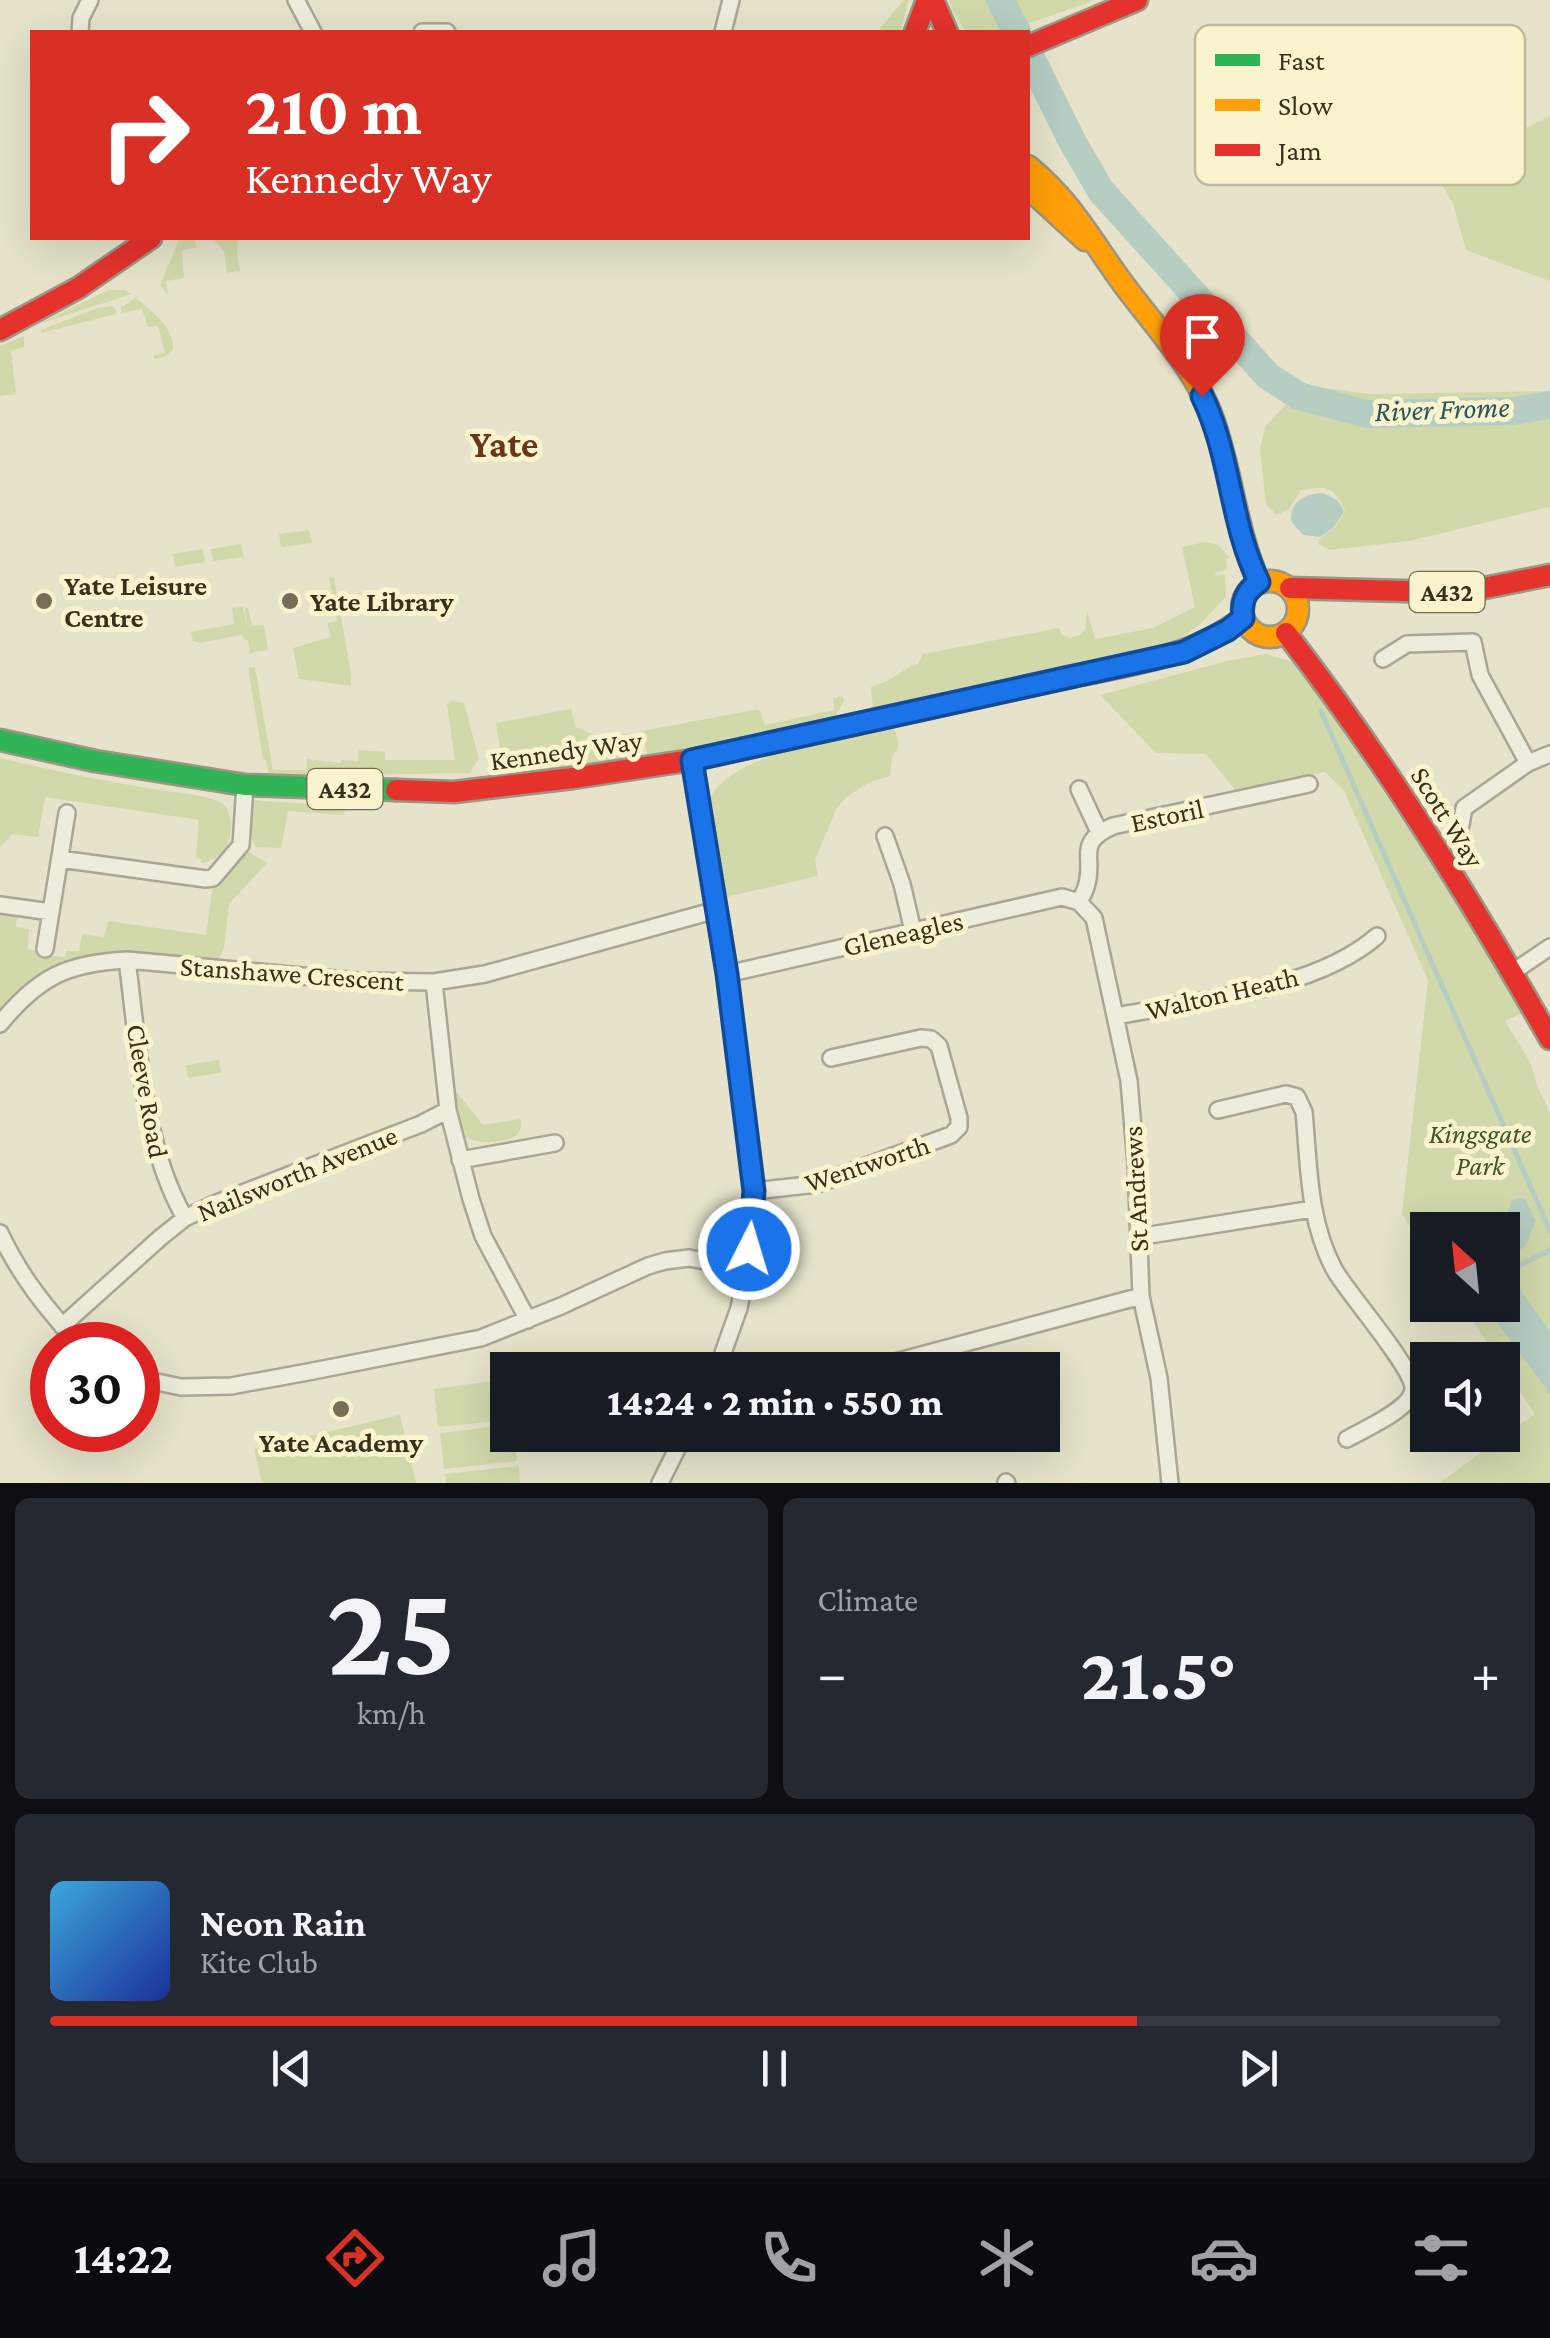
<!DOCTYPE html>
<meta charset="utf-8">
<style>
body{margin:0;font-family:"Crimson Pro",serif;background:#242831;color:#f1f3f6;height:100vh;display:flex;flex-direction:column;font-size:38px;white-space:nowrap}
*{box-sizing:border-box;margin:0}
p{font-size:32px;color:#9ea1a6}
.icon{flex:none;width:55px;height:55px;fill:none;stroke:currentColor;stroke-width:2;stroke-linecap:round;stroke-linejoin:round}
.map{position:relative;height:1483px;overflow:hidden}
.details{display:flex;flex-direction:column;gap:15px;padding:15px;background:#0d0f14;flex:1}
.details>*{flex:none}
.guide{position:absolute;left:30px;top:30px;width:1000px;height:210px;border-radius:0px;box-shadow:0 10px 40px #0002;background:#d93025;color:#fff;overflow:hidden}
.needle{width:65px;rotate:333deg}
.fabs{position:absolute;left:1410px;top:1212px;display:grid;gap:20px}
.fabs a{display:grid;place-items:center;width:110px;height:110px;border-radius:0px;background:#171b24;box-shadow:0 10px 40px #0002;font-size:50px}
.speed{position:absolute;left:30px;top:1322px;display:flex;gap:20px;font-size:50px;font-weight:700;text-align:center}
.speed>*{display:grid;place-content:center;width:130px;height:130px;border-radius:50%;background:#171b24;box-shadow:0 10px 40px #0002;line-height:1}
.speed .limit{border:15px solid #d22;background:#fff;color:#111}
.pin{position:absolute;display:grid;place-items:center;width:85px;height:85px;color:#fff;margin:-102px -42px;border-radius:50% 50% 50% 0;rotate:-45deg;box-shadow:0 0 10px #0007}
.pin .icon{rotate:45deg}
.me{position:absolute;width:110px;margin:-55px;rotate:5deg;stroke-linejoin:round;filter:drop-shadow(0 0 8px #0008)}
.turn{display:flex;align-items:center;gap:35px;height:210px;padding:0 50px;font-size:45px}
.turn .icon{width:130px;height:130px;stroke-width:2.5}
.turn b{display:block;font-size:70px;line-height:85px}
.big{font-size:75px;font-weight:800;line-height:1.1}
.details .widget{flex:1;display:flex;flex-direction:column;justify-content:center;gap:15px;min-width:0;padding:0 35px;border-radius:15px;background:#242831}
.details .dial{align-items:center;gap:0}
.dial b{font-size:130px;line-height:1}
.song{display:flex;align-items:center;gap:30px}
.cover{width:120px;height:120px;border-radius:15px;background:linear-gradient(135deg,hsl(200 70% 55%),hsl(230 70% 35%))}
.played{height:10px;border-radius:5px;background:linear-gradient(90deg,#d93025 75%,#363941 75%)}
.keys{display:flex;justify-content:space-around;direction:ltr}
.heat{display:flex;justify-content:space-between;align-items:center;font-size:55px;direction:ltr}
.details .tiles{flex:1;display:grid;gap:15px;grid-template-columns:1fr 1fr}
.widget:last-child{grid-column:span 2}
.trip{position:absolute;left:490px;top:1352px;width:570px;height:100px;border-radius:0px;background:#171b24;box-shadow:0 10px 40px #0002;font-weight:800;line-height:100px;text-align:center}
.tab-bar{display:flex;height:160px;justify-content:space-around;align-items:center;background:#090b0e;color:#9ea1a6}
.tab-bar .icon{width:70px;height:70px}
.tab-bar .active{color:#d93025}
.tab-bar b{font-size:45px;color:#f1f3f6}
.map>svg:first-child{display:block}
</style>
<div class="map">
<svg width="1550" height="1483" viewBox="0 0 1550 1483">
<rect width="100%" height="100%" fill="#e6e3ca"/>
<path fill="#d1d9ab" d="M 904,0 L 909,0 L 900,32 L 877,32 Z
M 949,0 L 1095,0 L 1005,32 L 966,32 L 952,10 Z
M 1550,116 L 1550,281 L 1466,250 L 1453,204 L 1410,128 L 1432,119 L 1457,162 Z
M 180,238 L 194,238 L 197,247 L 182,251 L 184,278 L 166,281 L 168,295 L 160,285 Z
M 212,238 L 238,238 L 237,252 L 240,271 L 227,273 L 224,251 Z
M 108,290 L 125,290 L 132,294 L 39,324 Z
M 136,298 C 151,311 175,328 173,349 L 166,356 L 154,359 L 154,355 L 165,353 L 158,326 L 148,327 L 142,309 L 121,313 L 121,307 Z
M 111,306 L 115,308 L 116,314 L 41,333 L 41,330 L 98,308 Z
M 24,336 L 24,347 L 11,351 L 16,394 L 0,396 L 0,346 Z
M 1303,385 L 1370,394 L 1550,391 L 1550,507 L 1409,541 L 1329,550 L 1318,544 L 1321,538 L 1334,528 L 1345,512 C 1336,486 1326,486 1301,490 L 1289,509 L 1277,515 L 1266,504 L 1260,450 L 1265,427 Z
M 309,530 L 312,543 L 281,547 L 279,534 Z
M 1205,542 L 1218,545 L 1230,558 L 1226,560 L 1227,569 L 1215,573 L 1216,576 L 1225,574 L 1226,597 C 1203,620 1198,631 1167,644 L 873,709 L 871,687 C 890,683 900,670 918,664 L 923,654 L 1059,628 L 1061,634 L 1070,638 L 1079,635 L 1085,630 L 1087,611 L 1095,639 L 1153,628 L 1195,607 L 1182,547 Z
M 241,544 L 244,557 L 213,561 L 211,549 Z
M 203,549 L 205,562 L 175,567 L 173,554 Z
M 329,577 L 334,578 L 351,674 L 351,686 L 299,679 L 293,648 L 331,637 L 327,623 L 337,621 Z
M 243,607 L 247,627 L 245,608 L 248,608 L 252,626 L 264,625 L 268,650 L 253,652 L 250,655 L 248,640 L 244,640 L 242,635 L 199,643 L 193,641 L 191,632 L 234,624 L 232,608 Z
M 1266,654 L 1297,663 L 1464,912 L 1521,1014 L 1505,1021 L 1530,1062 L 1538,1088 L 1550,1112 L 1550,1483 L 1439,1483 L 1535,1414 L 1503,1366 L 1502,1360 L 1499,1360 L 1462,1305 L 1502,1305 L 1502,1230 L 1428,1230 L 1427,1253 L 1402,1214 L 1428,980 L 1343,789 L 1325,772 L 1236,791 L 1206,754 L 1156,753 L 1100,695 L 1227,661 Z
M 255,667 L 273,770 L 306,770 L 307,759 L 340,763 L 341,760 L 358,761 L 359,750 L 385,752 L 385,760 L 455,760 L 447,704 L 451,701 L 464,703 L 479,759 L 469,773 L 269,776 L 266,760 L 263,759 L 248,668 Z
M 842,696 L 844,701 L 834,719 L 741,740 L 648,756 L 642,731 L 759,709 L 765,725 L 834,710 L 833,698 Z
M 571,709 L 576,727 L 599,737 L 631,733 L 638,759 L 528,775 L 528,767 L 519,767 L 516,762 L 500,749 L 496,723 Z
M 894,726 L 899,745 L 892,758 L 890,776 L 870,782 L 846,797 L 836,810 L 815,860 L 818,876 L 726,897 C 721,875 705,824 708,805 C 718,755 850,735 894,726 Z
M 0,758 C 48,769 97,780 146,788 C 163,791 210,795 222,803 C 233,811 233,836 226,847 C 222,856 210,862 201,863 L 202,859 L 196,858 L 199,820 L 45,797 L 38,837 L 13,834 L 0,847 Z
M 256,800 L 260,801 L 347,806 L 343,815 L 288,811 L 281,848 L 256,847 L 249,835 L 250,803 Z
M 245,850 L 267,863 L 229,904 L 224,948 L 215,967 L 81,961 C 47,966 22,987 0,1012 L 0,913 L 17,915 L 16,927 L 29,929 L 28,949 L 39,951 L 39,954 L 65,957 L 66,951 L 79,951 L 82,934 L 104,937 L 108,921 L 206,935 L 213,884 Z
M 219,1060 L 221,1073 L 188,1078 L 186,1065 Z
M 451,1085 L 483,1125 L 521,1119 C 521,1126 521,1130 517,1135 C 507,1144 471,1145 462,1134 C 454,1122 454,1099 451,1085 Z
M 506,1379 L 507,1420 L 438,1427 L 434,1389 Z
M 400,1415 L 416,1483 L 262,1483 L 254,1449 Z
M 507,1425 L 508,1435 L 514,1435 L 517,1461 L 444,1469 L 440,1433 Z
M 519,1466 L 520,1483 L 446,1483 L 445,1474 Z"/>
<path fill="#b6cdc2" d="M 1321,493 C 1332,496 1341,501 1344,512 L 1333,528 L 1320,537 L 1303,535 L 1291,521 C 1290,502 1304,494 1321,493 Z
M 1518,1198 L 1525,1199 L 1536,1221 L 1526,1245 L 1520,1250 L 1508,1249 L 1503,1243 L 1502,1230 L 1500,1230 L 1512,1201 Z
M 1503,1266 L 1550,1331 L 1550,1394 L 1484,1305 L 1502,1305 Z"/>
<g fill="none" stroke-linecap="round" stroke-linejoin="round">
<path stroke="#b6cdc2" stroke-width="5" d="M 1321,711 L 1550,1231
M 1508,1271 L 1550,1250"/>
<path stroke="#b6cdc2" stroke-width="28" d="M 1000,0 L 1017,32
M 1028,52 L 1072,141 L 1101,191 L 1268,376 L 1299,396 L 1367,414 L 1514,411 L 1550,405"/>
<defs>
<path id="street" d="M 296,0 L 313,32
M 80,32 L 81,18 L 90,0
M 422,32 L 447,32
M 723,32 L 731,0
M 1383,659 L 1407,644 L 1473,642 L 1480,675 L 1528,763
M 692,760 L 727,974 L 754,1191 L 747,1269 L 739,1308 L 717,1370
M 1079,789 L 1099,832
M 1461,825 L 1464,808 L 1528,763 L 1550,754
M 885,836 L 902,884 L 913,931
M 60,859 L 206,879 L 213,878 L 241,845 L 245,785
M 1079,902 L 1094,918 L 1129,1081 L 1136,1164 L 1141,1296 L 1159,1378 L 1170,1483
M 1079,902 C 1081,897 1085,892 1086,887 C 1096,858 1074,843 1113,826 L 1309,784
M 0,905 L 51,912
M 45,949 L 67,813
M 127,960 C 138,1043 143,1146 185,1218
M 1513,972 L 1550,947
M 727,974 L 1062,897 L 1079,902
M 434,982 L 448,1110 L 471,1199 L 483,1236 L 528,1320
M 1116,1016 C 1195,1001 1316,990 1377,936
M 0,1024 C 38,977 67,963 127,960 L 357,981 L 434,982 L 485,974 L 716,910
M 1218,1110 L 1286,1094 L 1297,1097 L 1304,1112 C 1309,1165 1308,1220 1334,1269 C 1347,1293 1415,1369 1413,1390 C 1410,1410 1364,1429 1347,1439
M 460,1160 L 555,1143
M 754,1191 L 817,1184 L 951,1135 L 959,1127 L 959,1118 L 939,1046 L 931,1039 L 921,1038 L 831,1058
M 0,1233 C 20,1276 47,1310 80,1345
M 1138,1237 L 1312,1209
M 62,1326 L 160,1238 L 185,1218 L 214,1204 L 421,1124 L 448,1110
M 723,1358 L 747,1370
M 856,1370 L 899,1361 L 1141,1296
M 138,1378 L 181,1387 L 231,1386 L 308,1372 L 481,1338 L 561,1306 L 648,1266 L 665,1261 L 689,1258 L 747,1269
M 1006,1482 L 1007,1483
M 660,1483 L 684,1435"/>
<path id="fast" d="M 0,740 L 95,761 L 245,785 L 396,790"/>
<path id="slow" d="M 1028,166 C 1070,199 1093,243 1124,285 C 1156,328 1195,368 1213,419 C 1232,473 1236,530 1259,582
M 1028,188 L 1085,240
M1242 609a28 28 0 1 1 56 0a28 28 0 1 1-56 0Z
M 1065,678 C 1127,665 1193,658 1243,618"/>
<path id="jam" d="M 933,0 L 947,32
M 915,32 L 927,0
M 1028,46 L 1137,0
M 0,330 L 78,288 L 151,238
M 1290,588 L 1440,592 L 1474,590 L 1550,575
M 1286,633 C 1385,761 1470,898 1550,1039
M 396,790 L 454,792 L 573,778 L 692,760 L 1065,678"/>
</defs>
<use href="#street" stroke="#aba694" stroke-width="20"/>
<use href="#fast" stroke="#9a9584" stroke-width="25"/>
<use href="#slow" stroke="#9a9584" stroke-width="25"/>
<use href="#jam" stroke="#9a9584" stroke-width="25"/>
<use href="#street" stroke="#edecdd" stroke-width="15"/>
<use href="#fast" stroke="#30b455" stroke-width="20"/>
<use href="#slow" stroke="#ff9f0a" stroke-width="20"/>
<use href="#jam" stroke="#e5322d" stroke-width="20"/>
</g>
<g fill="none" stroke-linecap="round" stroke-linejoin="round">
<defs>
<path id="route" d="M 749,1249 L 754,1191 L 727,974 L 692,760 L 1184,652 L 1228,630 L 1243,618 C 1241,602 1245,591 1259,582 C 1230,524 1231,455 1202,396"/>
</defs>
<use href="#route" stroke="#114b97" stroke-width="25"/>
<use href="#route" stroke="#1a73e8" stroke-width="18"/>
</g>
<g fill="#766e58" stroke="#f9f4ce" stroke-width="4">
<circle cx="44" cy="601" r="10"/>
<circle cx="290" cy="601" r="10"/>
<circle cx="341" cy="1409" r="10"/>
</g>
<g text-anchor="middle" stroke-width="10" stroke-linejoin="round" paint-order="stroke">
<g fill="#f9f4ce" stroke="#736a51" stroke-width="2.5">
<rect x="1409.5" y="572" width="75" height="40" rx="8"/>
<rect x="307.5" y="769" width="75" height="40" rx="8"/>
</g>
<g font-size="25" font-weight="bold" fill="#3a2f1b">
<text x="1447" y="601">A432</text>
<text x="345" y="798">A432</text>
</g>
<g font-size="28" font-weight="bold" fill="#3a2f1b" stroke="#f9f4ce" text-anchor="start">
<text x="64" y="595">Yate Leisure<tspan x="64" dy="32">Centre</tspan></text>
<text x="310" y="611">Yate Library</text>
<text x="341" y="1452" text-anchor="middle">Yate Academy</text>
</g>
<g font-size="28" fill="#3a2f1b" stroke="#f9f4ce">
<text transform="translate(566 750) rotate(-8)" y="10">Kennedy Way</text>
<text transform="translate(1167 815) rotate(-12)" y="10">Estoril</text>
<text transform="translate(1448 817) rotate(58)" y="10">Scott Way</text>
<text transform="translate(903 933) rotate(-13)" y="10">Gleneagles</text>
<text transform="translate(292 973) rotate(4)" y="10">Stanshawe Crescent</text>
<text transform="translate(1222 993) rotate(-13)" y="10">Walton Heath</text>
<text transform="translate(148 1091) rotate(80)" y="10">Cleeve Road</text>
<text transform="translate(867 1163) rotate(-18)" y="10">Wentworth</text>
<text transform="translate(297 1173) rotate(-22)" y="10">Nailsworth Avenue</text>
<text transform="translate(1135 1189) rotate(-93)" y="10">St Andrews</text>
</g>
<g font-size="28" font-style="italic" fill="#41591f" stroke="#f9f4ce">
<text x="1480" y="1143">Kingsgate<tspan x="1480" dy="32">Park</tspan></text>
</g>
<g font-size="30" font-style="italic" fill="#28565c" stroke="#f9f4ce">
<text transform="translate(1442 409) rotate(-2)" y="10">River Frome</text>
</g>
<g font-size="38" font-weight="bold" fill="#6b3616" stroke="#f9f4ce">
<text x="504" y="457">Yate</text>
</g>
</g>
<rect x="1195" y="25" width="330" height="160" rx="15" fill="#f9f4ce" stroke="#c0b998" stroke-width="2.5"/>
<rect x="1215" y="54" width="45" height="12" fill="#30b455"/>
<rect x="1215" y="99" width="45" height="12" fill="#ff9f0a"/>
<rect x="1215" y="144" width="45" height="12" fill="#e5322d"/>
<g font-size="28" fill="#3a2f1b">
<text x="1278" y="70">Fast</text>
<text x="1278" y="115">Slow</text>
<text x="1278" y="160">Jam</text>
</g>
</svg>
<div class="fabs">
<a><svg class="needle" viewBox="-14 -14 28 28"><path d="M0-13l5 13h-10z" fill="#e53935"/><path d="M0 13l5-13h-10z" fill="#9ea1a6"/></svg></a>
<a><svg class="icon" aria-label="sound" viewBox="0 0 24 24"><path d="M4 9h4l5-4v14l-5-4H4zM17 9q2 3 0 6"/></svg></a>
</div>
<div class="speed"><div class="limit">30</div></div>
<div class="pin" style="left:1202px;top:396px;background:#d93025"><svg class="icon" aria-label="arrive" viewBox="0 0 24 24"><path d="M6 21V4h12l-3 4 3 4H6"/></svg></div>
<svg class="me" style="left:749px;top:1249px" viewBox="-20 -20 40 40"><circle r="17" fill="#1a73e8" stroke="#fff" stroke-width="3"/><path d="M0-11L8 9 0 5-8 9z" fill="#fff"/></svg>
<div class="trip">14:24 · 2 min · 550 m</div>
<div class="guide">
<div class="turn"><svg class="icon" aria-label="right" viewBox="0 0 24 24"><path d="M7 20v-9h11M14 6l5 5-5 5"/></svg><div><b>210 m</b>Kennedy Way</div></div>
</div>
</div>
<section class="details">
<div class="tiles">
<div class="widget dial"><b>25</b><p>km/h</p></div>
<div class="widget"><p>Climate</p>
<div class="heat"><a>−</a><b class="big">21.5°</b><a>+</a></div>
</div>
<div class="widget">
<div class="song"><i class="cover"></i><div><b>Neon Rain</b><p>Kite Club</p></div></div>
<div class="played"></div>
<div class="keys"><svg class="icon" aria-label="previous" viewBox="0 0 24 24"><path d="M18 5L8 12l10 7zM5 5v14"/></svg><svg class="icon" aria-label="pause" viewBox="0 0 24 24"><path d="M8 5v14M16 5v14"/></svg><svg class="icon" aria-label="next" viewBox="0 0 24 24"><path d="M6 5l10 7-10 7zM19 5v14"/></svg></div>
</div>
</div>
</section>
<nav class="tab-bar">
<b>14:22</b>
<svg class="icon active" aria-label="directions" viewBox="0 0 24 24"><path d="M12 3l9 9-9 9-9-9zM9 14v-3h6M13 9l2 2-2 2"/></svg>
<svg class="icon" aria-label="music" viewBox="0 0 24 24"><path d="M9 18V5l10-2v13"/><circle cx="6" cy="18" r="3"/><circle cx="16" cy="16" r="3"/></svg>
<svg class="icon" aria-label="phone" viewBox="0 0 24 24"><path d="M5 4h4l2 5-3 2q2 4 5 5l2-3 5 2v4C11 20 4 13 5 4z"/></svg>
<svg class="icon" aria-label="climate" viewBox="0 0 24 24"><path d="M12 3v18M4 7l16 10M4 17L20 7"/></svg>
<svg class="icon" aria-label="car" viewBox="0 0 24 24"><path d="M5 17H2v-5l4-1 3-4h7l3 4 3 1v5h-3M9 17h6M6 11h13"/><circle cx="7" cy="17" r="2"/><circle cx="17" cy="17" r="2"/></svg>
<svg class="icon" aria-label="filters" viewBox="0 0 24 24"><path d="M4 7h16M4 17h16"/><circle cx="9" cy="7" r="2"/><circle cx="15" cy="17" r="2"/></svg>
</nav>
